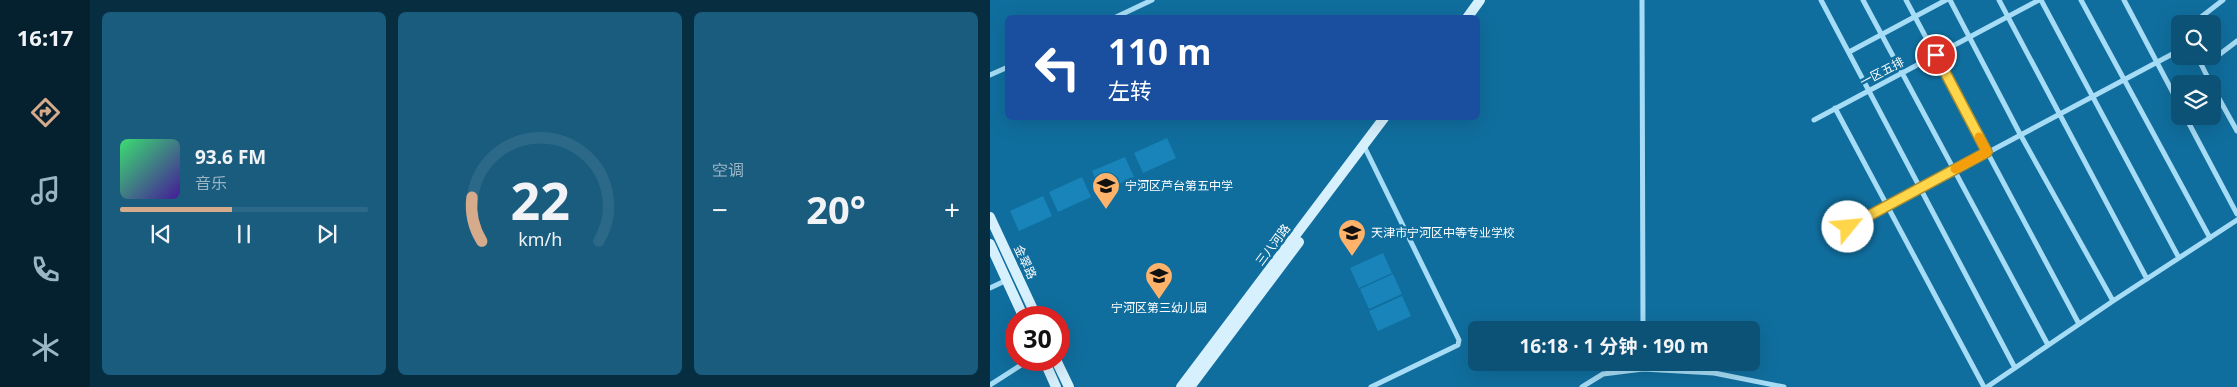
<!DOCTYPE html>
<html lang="zh">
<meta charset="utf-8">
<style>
body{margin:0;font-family:"Noto Sans","Noto Sans SC",sans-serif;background:#1a5c7e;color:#f1f3f6;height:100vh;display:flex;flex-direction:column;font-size:19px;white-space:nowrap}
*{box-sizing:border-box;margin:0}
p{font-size:16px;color:#9ab6c5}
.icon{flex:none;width:28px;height:28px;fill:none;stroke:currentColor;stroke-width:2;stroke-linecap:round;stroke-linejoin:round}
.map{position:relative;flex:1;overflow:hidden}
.sheet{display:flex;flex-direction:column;gap:12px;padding:12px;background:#072d41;width:900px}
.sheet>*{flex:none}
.banner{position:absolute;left:15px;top:15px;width:475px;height:105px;border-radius:8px;box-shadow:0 5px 20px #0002;background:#1a4fa0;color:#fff;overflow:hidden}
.tools{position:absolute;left:1181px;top:15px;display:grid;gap:10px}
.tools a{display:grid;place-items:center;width:50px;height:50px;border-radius:8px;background:#0c5276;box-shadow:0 5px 20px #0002;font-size:25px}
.speed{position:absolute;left:15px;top:306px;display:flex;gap:10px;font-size:25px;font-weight:700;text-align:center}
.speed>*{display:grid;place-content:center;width:65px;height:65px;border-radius:50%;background:#0c5276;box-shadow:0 5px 20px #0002;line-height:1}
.speed .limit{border:8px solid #d22;background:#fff;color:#111}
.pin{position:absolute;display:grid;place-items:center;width:42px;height:42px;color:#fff;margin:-21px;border:2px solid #fff;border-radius:50%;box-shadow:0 1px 5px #0007}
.me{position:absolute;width:55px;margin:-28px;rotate:62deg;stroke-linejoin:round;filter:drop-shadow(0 0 4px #0008)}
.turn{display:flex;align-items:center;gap:18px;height:105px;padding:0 20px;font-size:22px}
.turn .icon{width:65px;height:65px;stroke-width:2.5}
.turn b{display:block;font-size:35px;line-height:42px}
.big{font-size:38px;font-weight:700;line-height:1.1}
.sheet .widget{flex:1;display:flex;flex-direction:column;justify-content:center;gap:8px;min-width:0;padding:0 18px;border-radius:8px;background:#1a5c7e}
.sheet .dial{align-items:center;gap:0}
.dial svg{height:130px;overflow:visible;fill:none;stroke:#2c6988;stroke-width:7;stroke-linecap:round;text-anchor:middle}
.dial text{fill:#f1f3f6;stroke:none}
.song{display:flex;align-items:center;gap:15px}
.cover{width:60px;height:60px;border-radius:8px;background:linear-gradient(135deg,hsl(140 70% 55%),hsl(260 70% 35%))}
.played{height:5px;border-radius:2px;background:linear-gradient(90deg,#d6ab8b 45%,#2c6988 45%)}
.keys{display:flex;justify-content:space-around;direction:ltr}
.heat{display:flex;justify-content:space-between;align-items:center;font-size:28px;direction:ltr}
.sheet .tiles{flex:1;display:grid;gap:12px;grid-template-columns:repeat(3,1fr)}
.trip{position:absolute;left:478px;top:321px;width:292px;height:50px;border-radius:8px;background:#0c5276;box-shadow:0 5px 20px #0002;font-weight:700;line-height:50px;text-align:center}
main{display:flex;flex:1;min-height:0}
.menu{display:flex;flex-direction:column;width:90px;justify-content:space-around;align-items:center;background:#05212f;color:#9ab6c5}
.menu .icon{width:35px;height:35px}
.menu .current{color:#d6ab8b}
.menu b{font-size:22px;color:#f1f3f6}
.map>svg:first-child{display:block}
</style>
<main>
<nav class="menu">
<b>16:17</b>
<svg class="icon current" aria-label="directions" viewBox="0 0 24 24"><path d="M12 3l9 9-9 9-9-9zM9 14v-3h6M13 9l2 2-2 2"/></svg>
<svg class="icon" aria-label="music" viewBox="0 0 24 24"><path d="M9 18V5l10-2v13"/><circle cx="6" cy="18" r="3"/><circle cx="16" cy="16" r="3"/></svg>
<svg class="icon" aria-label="phone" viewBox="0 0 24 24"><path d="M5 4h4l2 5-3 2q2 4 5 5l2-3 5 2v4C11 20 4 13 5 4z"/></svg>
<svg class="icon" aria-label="climate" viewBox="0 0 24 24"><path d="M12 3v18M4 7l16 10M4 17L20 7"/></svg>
</nav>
<section class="sheet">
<div class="tiles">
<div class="widget">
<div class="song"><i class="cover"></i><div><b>93.6 FM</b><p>音乐</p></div></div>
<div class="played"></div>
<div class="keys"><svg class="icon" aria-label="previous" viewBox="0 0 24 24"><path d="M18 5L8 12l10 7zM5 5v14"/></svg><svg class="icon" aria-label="pause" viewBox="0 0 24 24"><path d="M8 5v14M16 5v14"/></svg><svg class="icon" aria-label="next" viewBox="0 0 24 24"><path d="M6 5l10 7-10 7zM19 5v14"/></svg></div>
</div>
<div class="widget dial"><svg viewBox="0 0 100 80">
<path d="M14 69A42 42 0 1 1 86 69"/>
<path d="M14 69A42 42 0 0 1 8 42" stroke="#d6ab8b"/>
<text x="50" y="56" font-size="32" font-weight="700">22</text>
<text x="50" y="72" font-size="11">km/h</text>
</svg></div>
<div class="widget"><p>空调</p>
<div class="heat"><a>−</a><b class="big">20°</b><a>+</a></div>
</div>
</div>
</section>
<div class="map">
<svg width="1247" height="387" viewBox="0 0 1247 387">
<rect width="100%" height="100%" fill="#106e9e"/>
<path fill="#1884b9" d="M 177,138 L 186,158 L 153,173 L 144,153 Z
M 135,157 L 144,177 L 111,192 L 102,171 Z
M 92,177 L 101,197 L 68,212 L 59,192 Z
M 53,196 L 62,216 L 29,231 L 20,211 Z
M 393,253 L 402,273 L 369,288 L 360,268 Z
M 403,274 L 412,294 L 379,309 L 370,289 Z
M 412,296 L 421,316 L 388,331 L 379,311 Z"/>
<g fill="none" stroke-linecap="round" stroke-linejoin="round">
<path stroke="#a6dcf5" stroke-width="5" d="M 652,0 L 653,330
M 831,0 L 1025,368
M 873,0 L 1058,345
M 916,0 L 1089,324
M 960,0 L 1030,134 L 1123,301
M 1009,0 L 1157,279
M 1051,0 L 1189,258
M 1091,0 L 1220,238
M 1134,0 L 1190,106
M 124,18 L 162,0
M 1206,21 L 1233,0
M 859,52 L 956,0
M 1230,54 L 1247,41
M 1207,56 L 1221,84
M 0,75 L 18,67
M 1222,86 L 1247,131
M 845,108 L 994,387
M 1195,116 L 1247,214
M 824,120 L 1049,0
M 374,146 L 469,340 L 468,345 L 381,387
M 858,227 L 1190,50
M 0,288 L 17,280
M 0,385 L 39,360
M 592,387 L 613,374 L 653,369 L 724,373 L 794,387
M 997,387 L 1123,301 L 1247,220"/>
<path stroke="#d7f0fe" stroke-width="10" d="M 477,18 L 490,0
M 0,217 L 47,318
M 0,244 L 34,318
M 54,360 L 66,387
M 66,360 L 79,387
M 191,387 L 394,118
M 200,387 L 309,242"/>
</g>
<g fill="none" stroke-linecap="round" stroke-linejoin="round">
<defs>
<path id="route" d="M 858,227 L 997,152 L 946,55"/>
</defs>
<use href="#route" stroke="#a68a30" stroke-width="12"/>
<use href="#route" stroke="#ffd54a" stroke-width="9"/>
<path stroke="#f59e0b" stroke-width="9" d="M 965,169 L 997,152 L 989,137"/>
</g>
<defs>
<symbol id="school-pin" viewBox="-11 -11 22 30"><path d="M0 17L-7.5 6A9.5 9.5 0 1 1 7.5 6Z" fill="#ffb36a" stroke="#106e9e"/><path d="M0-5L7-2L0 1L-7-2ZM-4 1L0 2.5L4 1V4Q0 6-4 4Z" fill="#111"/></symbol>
</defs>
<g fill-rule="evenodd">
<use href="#school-pin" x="100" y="170" width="32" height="43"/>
<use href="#school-pin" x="346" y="217" width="32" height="43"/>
<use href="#school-pin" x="153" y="260" width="32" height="43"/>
</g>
<g text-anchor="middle" stroke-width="5" stroke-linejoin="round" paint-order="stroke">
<g font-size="12" fill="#fff" stroke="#106e9e">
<text transform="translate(892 72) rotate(-28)" y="4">一区五排</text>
<text transform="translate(283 245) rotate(-53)" y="4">三八河路</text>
<text transform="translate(35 262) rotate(65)" y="4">金翠路</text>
</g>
<g font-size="12" fill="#fff" stroke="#106e9e" text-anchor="start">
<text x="135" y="190">宁河区芦台第五中学</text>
<text x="381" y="237">天津市宁河区中等专业学校</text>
<text x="169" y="312" text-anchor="middle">宁河区第三幼儿园</text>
</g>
</g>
</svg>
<div class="tools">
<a><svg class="icon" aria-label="search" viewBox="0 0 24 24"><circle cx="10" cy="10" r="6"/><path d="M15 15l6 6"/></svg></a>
<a><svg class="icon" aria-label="layers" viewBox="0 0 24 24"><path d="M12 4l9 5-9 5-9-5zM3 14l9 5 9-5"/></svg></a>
</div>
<div class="speed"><div class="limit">30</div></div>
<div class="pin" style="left:946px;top:55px;background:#d93025"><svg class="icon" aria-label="arrive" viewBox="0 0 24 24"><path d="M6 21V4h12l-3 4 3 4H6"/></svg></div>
<svg class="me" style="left:858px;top:227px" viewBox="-20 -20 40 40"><circle r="19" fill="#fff"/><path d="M0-13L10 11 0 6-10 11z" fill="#ffd54a"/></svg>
<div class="trip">16:18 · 1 分钟 · 190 m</div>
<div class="banner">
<div class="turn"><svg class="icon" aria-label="left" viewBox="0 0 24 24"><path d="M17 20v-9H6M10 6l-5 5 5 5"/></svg><div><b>110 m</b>左转</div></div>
</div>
</div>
</main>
